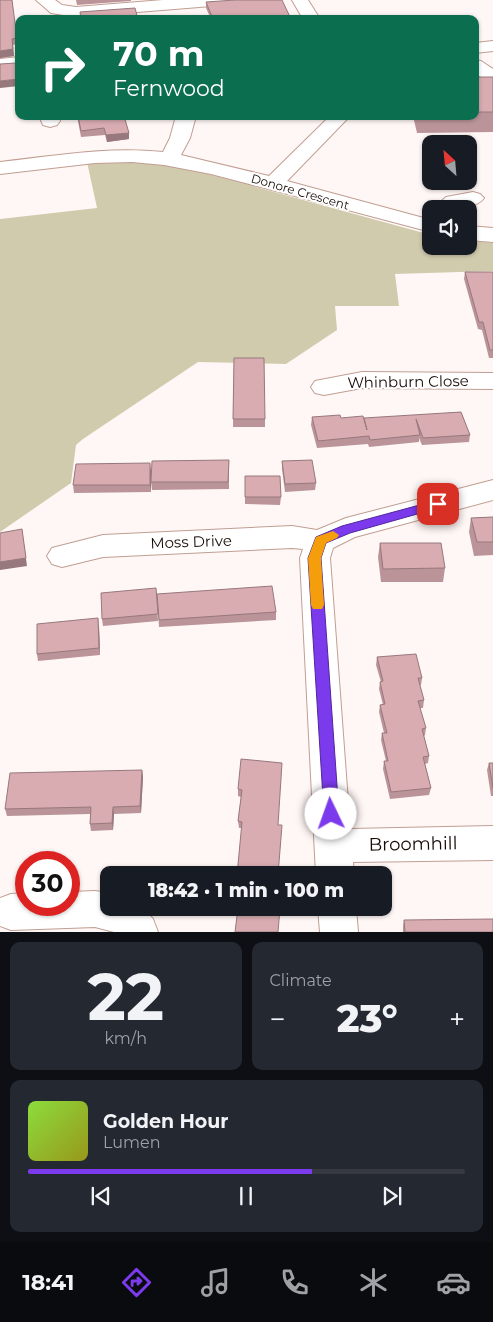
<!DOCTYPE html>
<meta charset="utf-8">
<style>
body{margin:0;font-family:Montserrat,sans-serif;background:#242831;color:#f1f3f6;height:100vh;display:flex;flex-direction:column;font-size:19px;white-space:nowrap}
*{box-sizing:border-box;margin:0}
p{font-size:16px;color:#9ea1a6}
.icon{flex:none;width:28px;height:28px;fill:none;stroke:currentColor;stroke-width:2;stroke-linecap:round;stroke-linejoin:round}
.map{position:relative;height:932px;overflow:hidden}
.panel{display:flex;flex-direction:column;gap:10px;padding:10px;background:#0d0f14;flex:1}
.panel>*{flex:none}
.banner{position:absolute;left:15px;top:15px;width:464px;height:105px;border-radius:10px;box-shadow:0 1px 4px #0004;background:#0b6e4f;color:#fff;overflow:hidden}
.needle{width:32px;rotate:334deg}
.buttons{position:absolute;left:422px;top:135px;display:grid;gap:10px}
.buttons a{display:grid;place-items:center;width:55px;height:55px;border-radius:10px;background:#171b24;box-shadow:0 1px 4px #0004;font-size:25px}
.speed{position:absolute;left:15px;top:851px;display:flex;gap:10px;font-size:25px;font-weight:700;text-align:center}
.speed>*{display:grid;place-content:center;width:65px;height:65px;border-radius:50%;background:#171b24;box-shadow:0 1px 4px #0004;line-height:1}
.speed .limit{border:8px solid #d22;background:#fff;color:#111}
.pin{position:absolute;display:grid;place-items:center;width:42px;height:42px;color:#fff;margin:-21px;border-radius:10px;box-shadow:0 2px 8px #0006}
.me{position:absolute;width:55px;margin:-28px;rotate:357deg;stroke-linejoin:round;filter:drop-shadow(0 0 4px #0008)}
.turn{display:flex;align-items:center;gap:18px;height:105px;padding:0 15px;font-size:22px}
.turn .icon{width:65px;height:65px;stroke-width:2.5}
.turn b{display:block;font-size:35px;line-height:42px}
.big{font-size:38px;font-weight:800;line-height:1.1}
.panel .tile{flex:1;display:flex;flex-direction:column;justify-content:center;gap:8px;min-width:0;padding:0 18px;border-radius:10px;background:#242831}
.panel .dial{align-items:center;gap:0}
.dial b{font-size:65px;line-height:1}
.song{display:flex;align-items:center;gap:15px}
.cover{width:60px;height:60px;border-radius:8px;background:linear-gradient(135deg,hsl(90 70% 55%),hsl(60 70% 35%))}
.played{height:5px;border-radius:2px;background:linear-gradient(90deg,#7c3aed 65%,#363941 65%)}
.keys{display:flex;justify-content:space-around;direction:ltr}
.heat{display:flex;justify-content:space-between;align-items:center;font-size:28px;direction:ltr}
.panel .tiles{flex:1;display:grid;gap:10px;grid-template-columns:1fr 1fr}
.tile:last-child{grid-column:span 2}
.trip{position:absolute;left:100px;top:866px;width:292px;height:50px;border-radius:10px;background:#171b24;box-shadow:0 1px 4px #0004;font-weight:800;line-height:50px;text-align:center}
.tab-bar{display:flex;height:80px;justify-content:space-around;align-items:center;background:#090b0e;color:#9ea1a6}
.tab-bar .icon{width:35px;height:35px}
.tab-bar .active{color:#7c3aed}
.tab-bar b{font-size:22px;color:#f1f3f6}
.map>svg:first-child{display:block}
</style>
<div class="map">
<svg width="493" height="932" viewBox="0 0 493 932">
<rect width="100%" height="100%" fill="#fff7f5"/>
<path fill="#d1cbae" d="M 115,161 L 172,164 L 431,235 L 431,246 L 469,246 L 469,240 L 493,243 L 493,271 L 395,274 L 399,306 L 335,306 L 337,330 L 286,364 L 198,362 L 83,439 L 76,445 L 71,483 L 0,532 L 0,219 L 97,208 L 87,162 Z"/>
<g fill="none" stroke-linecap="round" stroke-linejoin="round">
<defs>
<path id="minor" d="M 36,0 L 55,0 L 62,5 L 76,7 L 163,0 L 232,0 L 230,3 L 224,5 L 76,17 L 51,13 Z
M 292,0 L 308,0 L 320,19 L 303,19 Z
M 493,41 L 493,51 L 475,53 L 475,43 Z
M 19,57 L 19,67 L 0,69 L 0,59 Z
M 475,60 L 481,61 L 493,69 L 493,84 L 487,82 L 475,73 Z
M 39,116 L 59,116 L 60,121 L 57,125 L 50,127 L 43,125 Z
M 176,116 L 196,116 L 190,138 L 181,155 L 269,176 L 330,116 L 350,116 L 287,181 L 431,220 L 431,232 L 211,174 L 164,165 L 132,162 L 95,163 L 0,174 L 0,162 C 54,156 108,146 163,152 L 170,138 Z
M 473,192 L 480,194 L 484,198 C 476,210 447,209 433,209 L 446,197 Z
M 469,226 L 493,228 L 493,242 L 469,240 Z
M 362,372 L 493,373 L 493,389 L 362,388 L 324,395 L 315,393 L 311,387 L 315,381 Z
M 493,480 L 493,500 L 355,537 L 333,548 L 330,558 L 350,829 L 493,826 L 493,860 L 353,862 L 354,875 L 316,875 L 300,558 L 303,549 L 292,548 L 103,557 L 62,567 L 52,564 L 47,556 L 52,548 L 103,535 L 292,526 L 317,530 L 346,518 Z
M 95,891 L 109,893 L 109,908 L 143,908 L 153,919 L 158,932 L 114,932 L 95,927 L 11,930 L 0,926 L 0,898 L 11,894 L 26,893 L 26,905 L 69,905 L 69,892 Z
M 318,908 L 356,908 L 358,932 L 320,932 Z"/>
</defs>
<use href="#minor" stroke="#c19e92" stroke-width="2"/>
<use href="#minor" fill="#fff" fill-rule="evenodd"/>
</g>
<path fill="#ba9498" d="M 0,0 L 12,0 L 17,44 L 13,45 L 14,56 L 0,58 Z
M 76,0 L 131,0 L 131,1 L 77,5 Z
M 206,2 L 291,19 L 211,19 L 206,8 Z
M 475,77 L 493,77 L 493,132 L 417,133 L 413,116 L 475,116 Z
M 77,116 L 124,116 L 129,133 L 129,139 L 107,142 L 105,135 L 81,137 Z
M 465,272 L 493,273 L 493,358 L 489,358 L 482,330 L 478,329 L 464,279 Z
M 234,358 L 265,419 L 265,427 L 233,427 Z
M 461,412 L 470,435 L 469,442 L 422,445 L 419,438 L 419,442 L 369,447 L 368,444 L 317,448 L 311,425 L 312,417 L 364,419 Z
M 229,460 L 229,489 L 152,490 L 151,482 Z
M 282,461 L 316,483 L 315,490 L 285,492 L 282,469 Z
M 151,471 L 151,492 L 74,493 L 73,485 Z
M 245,476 L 281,497 L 280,505 L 245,504 Z
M 493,517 L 493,555 L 474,556 L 469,532 L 471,518 Z
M 380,543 L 445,568 L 443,582 L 381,582 L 378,557 Z
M 156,588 L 158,621 L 103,626 L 102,619 Z
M 157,594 L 276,612 L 276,620 L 159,627 Z
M 99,626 L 100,655 L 38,661 L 37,654 Z
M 377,657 L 422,678 L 421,685 L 420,685 L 424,700 L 423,708 L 420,708 L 426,728 L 425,735 L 424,736 L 429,756 L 428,763 L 425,764 L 431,788 L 429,795 L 390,799 L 383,769 L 384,761 L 386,761 L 381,740 L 382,733 L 384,733 L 379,712 L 380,705 L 383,705 L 379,689 L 380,682 L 381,682 L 376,665 Z
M 282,763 L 241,828 L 239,828 L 238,821 L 241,797 L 238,796 L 238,789 Z
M 489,763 L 493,763 L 493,796 L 491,796 L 487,770 Z
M 142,770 L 143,777 L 141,813 L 114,814 L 113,830 L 91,831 L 90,824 L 90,814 L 7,816 L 5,809 Z
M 404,920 L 493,932 L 403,932 L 403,926 Z"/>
<path fill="#97787c" d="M 13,49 L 14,56 L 0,58 L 0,51 Z
M 19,79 L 19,86 L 0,88 L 0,81 Z
M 129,133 L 129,139 L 107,142 L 106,135 Z
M 150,463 L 151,471 L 151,492 L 150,485 Z
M 22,529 L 27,566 L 0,570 L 0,562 Z
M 98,618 L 99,626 L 100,655 L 99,648 Z
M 142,770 L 143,777 L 141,813 L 140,806 Z
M 113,807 L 114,814 L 113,830 L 112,823 Z"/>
<path fill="#d8acb1" stroke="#97787c" d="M 0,0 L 12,0 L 17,38 L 12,39 L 13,49 L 0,51 Z
M 235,0 L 282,0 L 291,19 L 213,19 L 206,2 Z
M 135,8 L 138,19 L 81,19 L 80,12 Z
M 16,63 L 19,79 L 0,81 L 0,64 Z
M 475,77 L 493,77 L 493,112 L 475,112 Z
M 78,116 L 124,116 L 129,133 L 106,135 L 104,128 L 81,131 Z
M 465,272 L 493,272 L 493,350 L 490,350 L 483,322 L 479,322 Z
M 234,358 L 264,358 L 265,419 L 233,419 Z
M 461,412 L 470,435 L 423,438 L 416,419 L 420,435 L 370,440 L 369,436 L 318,441 L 312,417 L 340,415 L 341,418 L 363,416 L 367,430 L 364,418 Z
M 229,460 L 228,482 L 151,482 L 152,461 Z
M 312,460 L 316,483 L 285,484 L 282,461 Z
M 150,463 L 150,485 L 73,485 L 76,464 Z
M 245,476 L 280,476 L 281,497 L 245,497 Z
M 493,517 L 493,542 L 477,542 L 471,518 Z
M 22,529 L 26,558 L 0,562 L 0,533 Z
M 380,543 L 441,543 L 445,568 L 383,569 Z
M 272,586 L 276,612 L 159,620 L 157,594 Z
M 156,588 L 158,614 L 102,619 L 101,593 Z
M 98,618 L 99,648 L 37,654 L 37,624 Z
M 416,654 L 422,678 L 418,678 L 424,700 L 418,701 L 426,728 L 422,729 L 429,756 L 423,757 L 431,788 L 391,792 L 384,761 L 388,761 L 382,733 L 387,733 L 380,705 L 385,704 L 380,682 L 383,681 L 377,657 Z
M 241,759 L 282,763 L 278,825 L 282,825 L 278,875 L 237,875 L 242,822 L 238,821 L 242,790 L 238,789 Z
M 489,763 L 493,763 L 493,788 Z
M 142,770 L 140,806 L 113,807 L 112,823 L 90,824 L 91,807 L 5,809 L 10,773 Z
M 238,908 L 280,908 L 278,932 L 235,932 Z
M 493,919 L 493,932 L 405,932 L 404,920 Z"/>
<path fill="#7c3aed" stroke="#51269a" d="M 438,500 L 442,502 L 444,504 L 442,507 L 350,533 L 326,543 L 321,558 L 339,814 L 336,819 L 331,821 L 326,819 L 324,814 L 308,558 L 316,537 L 342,526 Z"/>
<path fill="#f59e0b" d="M 333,531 L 339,535 L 337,538 L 326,543 L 321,558 L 324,605 L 322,609 L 313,609 L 311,605 L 308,558 L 316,537 Z"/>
<g text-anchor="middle" stroke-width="4" stroke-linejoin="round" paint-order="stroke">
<g font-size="12" fill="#170b07" stroke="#fff">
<text transform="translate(300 192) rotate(16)" y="4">Donore Crescent</text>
</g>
<g font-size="15" fill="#170b07" stroke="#fff">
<text transform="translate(408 382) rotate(-1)" y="5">Whinburn Close</text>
<text transform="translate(191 542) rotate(-2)" y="5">Moss Drive</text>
</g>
<g font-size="18" fill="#170b07" stroke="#fff">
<text transform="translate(413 844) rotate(-1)" y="6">Broomhill</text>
</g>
</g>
</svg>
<div class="buttons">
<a><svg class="needle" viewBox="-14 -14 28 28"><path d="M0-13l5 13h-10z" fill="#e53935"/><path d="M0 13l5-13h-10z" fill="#9ea1a6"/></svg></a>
<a><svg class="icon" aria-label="sound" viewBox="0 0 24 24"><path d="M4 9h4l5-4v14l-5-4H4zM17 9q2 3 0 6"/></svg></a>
</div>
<div class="speed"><div class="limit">30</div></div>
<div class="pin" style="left:438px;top:504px;background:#d93025"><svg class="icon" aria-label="arrive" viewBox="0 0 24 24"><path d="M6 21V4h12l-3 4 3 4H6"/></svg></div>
<svg class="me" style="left:331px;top:814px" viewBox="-20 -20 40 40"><circle r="19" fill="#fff"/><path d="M0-13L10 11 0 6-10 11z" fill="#7c3aed"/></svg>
<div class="trip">18:42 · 1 min · 100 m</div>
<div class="banner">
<div class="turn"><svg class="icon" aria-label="right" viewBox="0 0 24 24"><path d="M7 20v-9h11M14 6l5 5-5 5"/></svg><div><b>70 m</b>Fernwood</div></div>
</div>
</div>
<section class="panel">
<div class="tiles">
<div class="tile dial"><b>22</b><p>km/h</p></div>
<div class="tile"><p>Climate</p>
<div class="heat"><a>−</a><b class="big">23°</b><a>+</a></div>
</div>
<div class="tile">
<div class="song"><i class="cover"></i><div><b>Golden Hour</b><p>Lumen</p></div></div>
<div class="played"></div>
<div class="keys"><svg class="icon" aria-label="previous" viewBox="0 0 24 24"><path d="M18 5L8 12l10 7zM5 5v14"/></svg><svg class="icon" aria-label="pause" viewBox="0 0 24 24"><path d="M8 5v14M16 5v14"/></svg><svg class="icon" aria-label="next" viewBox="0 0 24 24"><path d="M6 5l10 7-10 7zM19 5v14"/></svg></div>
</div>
</div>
</section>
<nav class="tab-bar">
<b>18:41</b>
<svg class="icon active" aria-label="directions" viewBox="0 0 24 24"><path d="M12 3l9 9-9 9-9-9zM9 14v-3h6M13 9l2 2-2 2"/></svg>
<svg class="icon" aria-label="music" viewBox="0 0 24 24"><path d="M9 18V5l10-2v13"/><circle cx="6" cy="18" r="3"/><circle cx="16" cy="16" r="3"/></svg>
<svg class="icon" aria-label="phone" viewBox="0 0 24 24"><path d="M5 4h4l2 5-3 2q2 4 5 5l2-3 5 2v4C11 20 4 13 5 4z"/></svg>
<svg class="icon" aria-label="climate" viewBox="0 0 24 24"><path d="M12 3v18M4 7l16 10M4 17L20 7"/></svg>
<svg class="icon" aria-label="car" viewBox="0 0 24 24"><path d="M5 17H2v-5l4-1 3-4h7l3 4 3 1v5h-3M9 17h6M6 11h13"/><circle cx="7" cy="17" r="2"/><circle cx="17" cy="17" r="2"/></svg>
</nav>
